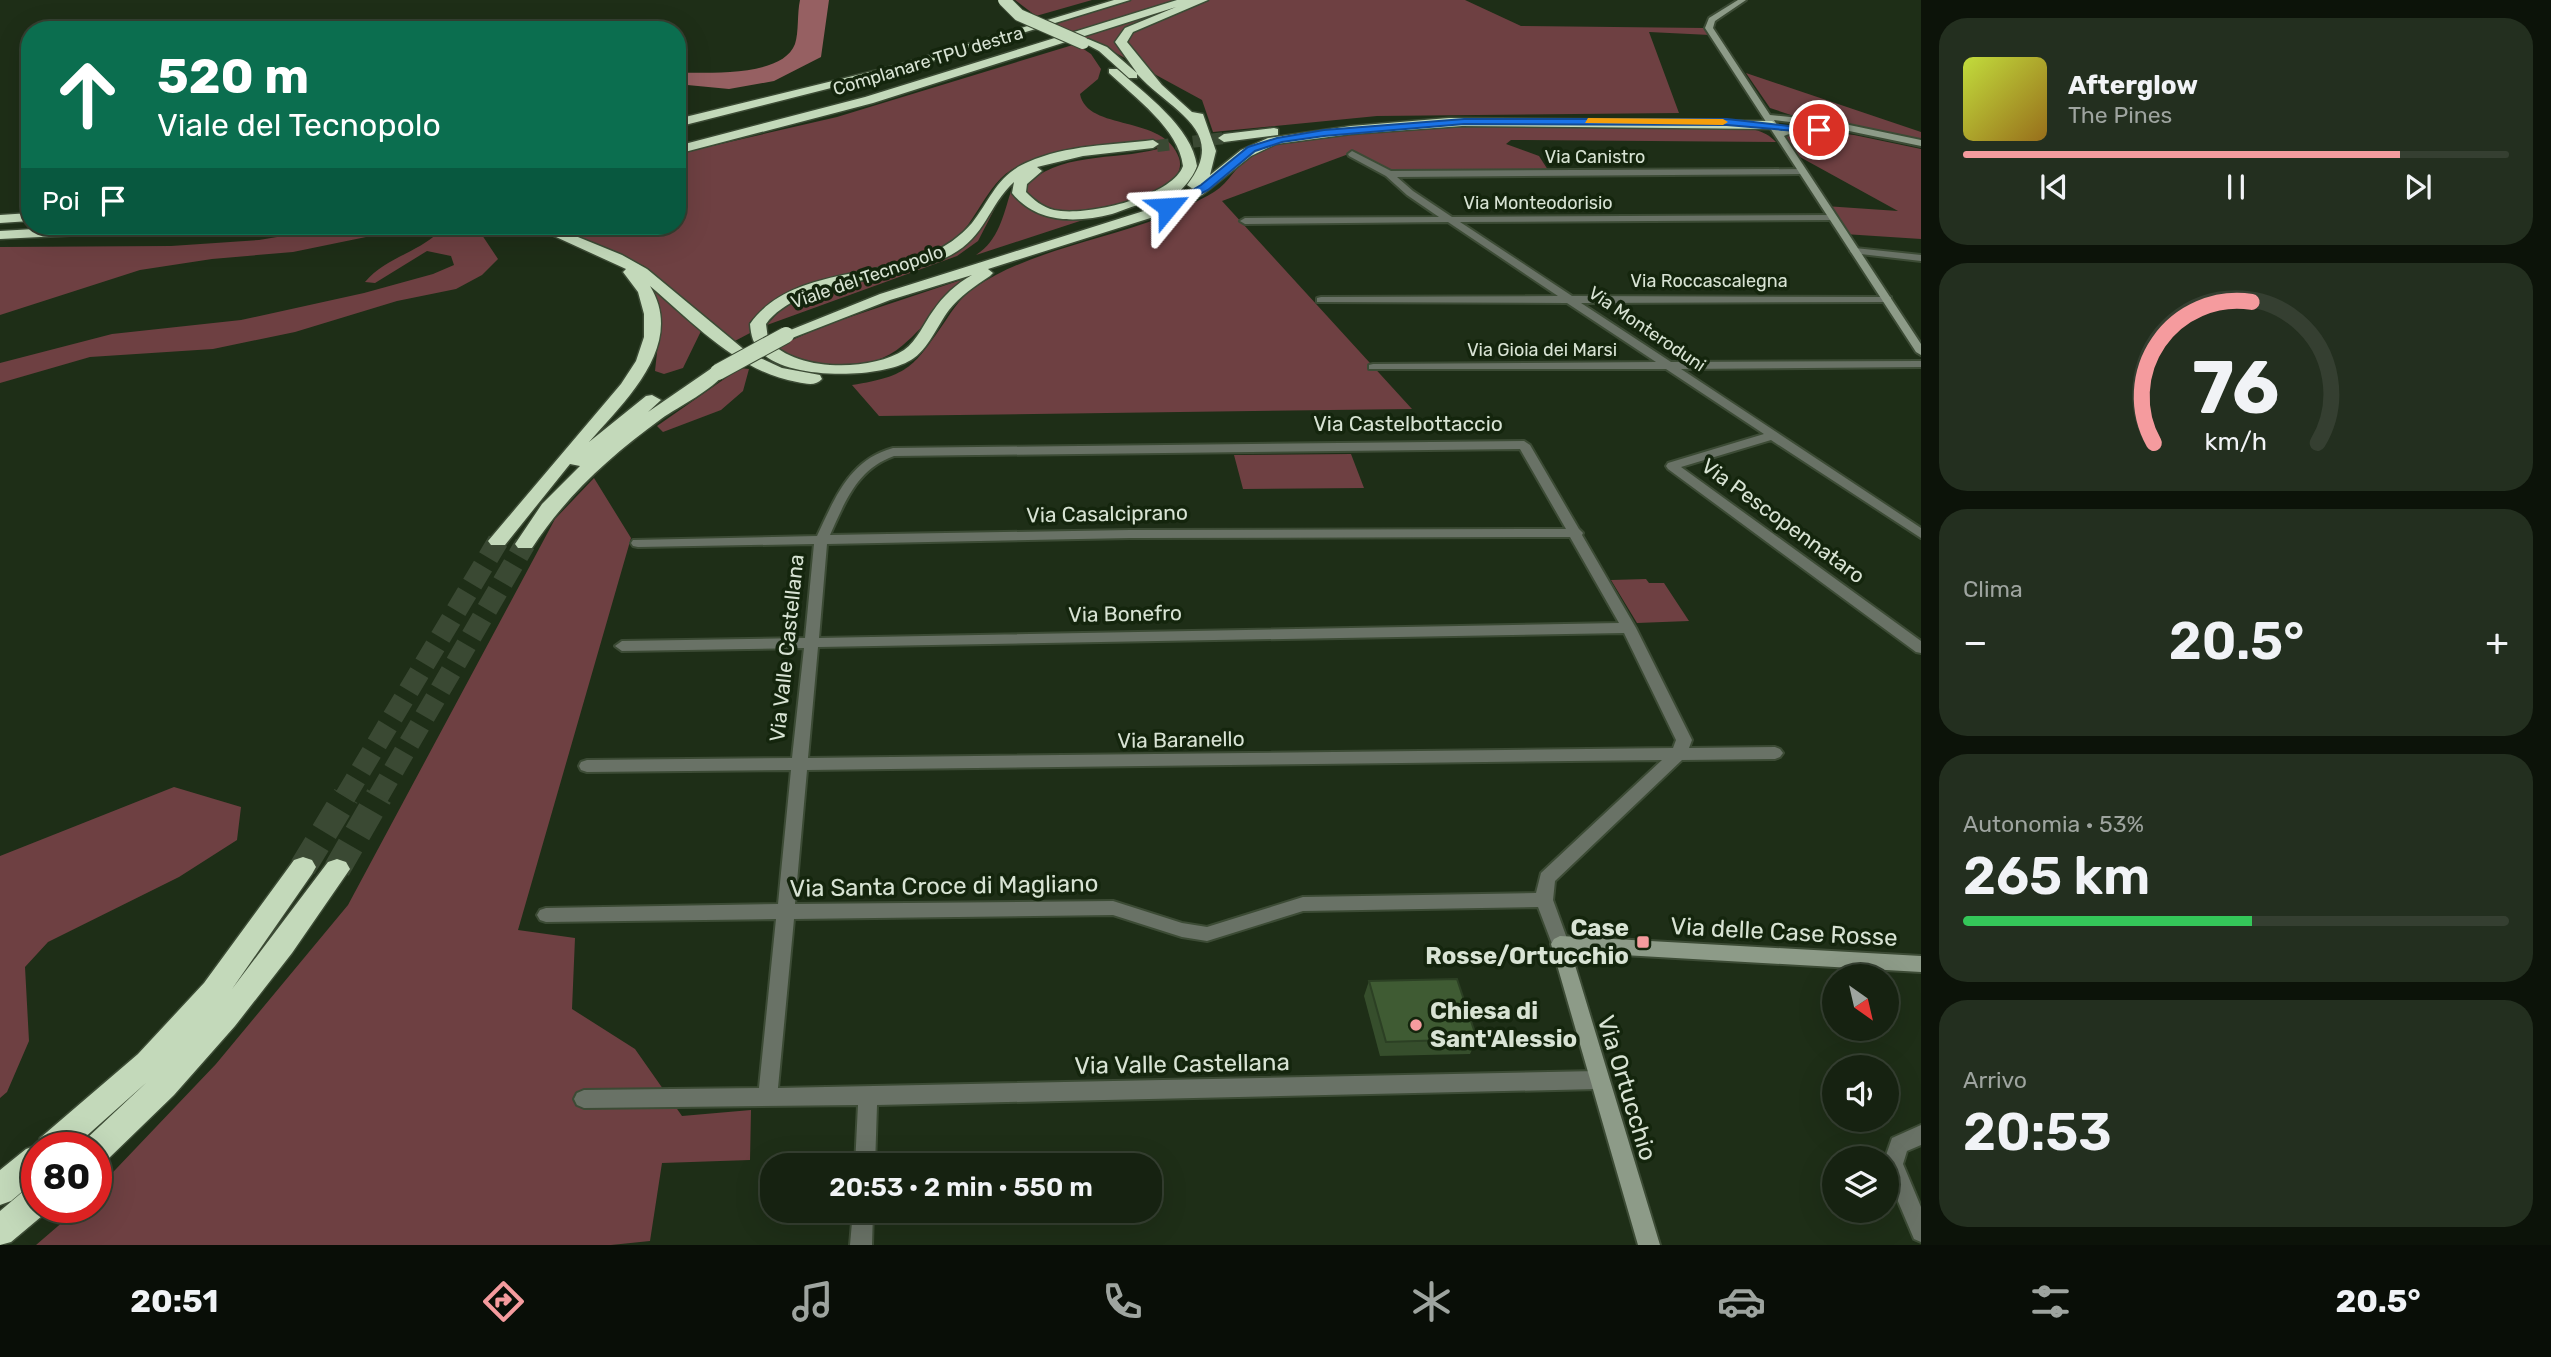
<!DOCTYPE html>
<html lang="it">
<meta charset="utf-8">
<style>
body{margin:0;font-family:Rubik,sans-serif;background:#232f1f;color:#f1f3f6;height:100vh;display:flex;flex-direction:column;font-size:26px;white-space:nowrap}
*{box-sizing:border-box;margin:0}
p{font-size:23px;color:#9ea49f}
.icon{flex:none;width:38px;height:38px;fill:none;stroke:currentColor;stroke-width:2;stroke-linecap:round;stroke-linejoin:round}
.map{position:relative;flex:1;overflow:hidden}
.details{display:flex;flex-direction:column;gap:18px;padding:18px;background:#0c1309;width:630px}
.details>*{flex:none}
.banner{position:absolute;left:21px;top:21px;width:665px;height:214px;border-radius:28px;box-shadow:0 7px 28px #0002,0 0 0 2px #353f31;background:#0b6e4f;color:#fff;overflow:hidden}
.needle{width:46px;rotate:146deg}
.buttons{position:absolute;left:1822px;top:964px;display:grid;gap:14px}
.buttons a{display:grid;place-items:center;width:77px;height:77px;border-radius:50%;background:#162211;box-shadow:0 7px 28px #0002,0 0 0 2px #353f31;font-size:35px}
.speed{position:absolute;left:21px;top:1132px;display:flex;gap:14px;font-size:35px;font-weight:700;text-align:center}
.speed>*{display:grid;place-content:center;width:91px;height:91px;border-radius:50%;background:#162211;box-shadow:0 7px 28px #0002,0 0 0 2px #353f31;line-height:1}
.speed .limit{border:10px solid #d22;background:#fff;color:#111}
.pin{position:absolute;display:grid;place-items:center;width:60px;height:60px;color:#fff;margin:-30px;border:4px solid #fff;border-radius:50%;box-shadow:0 2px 7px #0007}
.me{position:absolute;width:77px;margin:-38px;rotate:63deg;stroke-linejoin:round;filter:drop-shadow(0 0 5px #0008)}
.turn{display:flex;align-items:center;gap:24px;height:147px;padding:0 21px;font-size:32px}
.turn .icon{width:91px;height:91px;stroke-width:2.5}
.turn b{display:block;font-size:49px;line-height:60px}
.then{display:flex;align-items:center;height:66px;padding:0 21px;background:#0003;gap:14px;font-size:26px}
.big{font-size:52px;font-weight:600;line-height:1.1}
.details .tile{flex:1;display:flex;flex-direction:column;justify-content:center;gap:10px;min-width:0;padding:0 24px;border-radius:28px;background:#232f1f}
.details .dial{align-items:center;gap:0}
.dial svg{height:182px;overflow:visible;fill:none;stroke:#353f31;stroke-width:7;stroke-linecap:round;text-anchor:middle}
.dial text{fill:#f1f3f6;stroke:none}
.song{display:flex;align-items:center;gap:21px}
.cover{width:84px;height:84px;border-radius:10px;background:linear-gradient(135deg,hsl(70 70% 55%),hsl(40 70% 35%))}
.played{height:7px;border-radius:4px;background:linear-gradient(90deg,#f59b9e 80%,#353f31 80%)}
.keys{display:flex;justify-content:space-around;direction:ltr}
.heat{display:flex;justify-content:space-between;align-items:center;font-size:38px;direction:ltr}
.charge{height:10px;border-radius:5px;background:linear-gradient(90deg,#34c759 53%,#353f31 0)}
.trip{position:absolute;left:760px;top:1153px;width:402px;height:70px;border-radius:28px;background:#162211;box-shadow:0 7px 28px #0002,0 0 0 2px #353f31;font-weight:600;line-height:70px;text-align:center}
.dock{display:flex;height:112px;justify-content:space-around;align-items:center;background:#090e07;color:#9ea49f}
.dock .icon{width:49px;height:49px}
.dock .active{color:#f59b9e}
.dock b{font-size:32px;color:#f1f3f6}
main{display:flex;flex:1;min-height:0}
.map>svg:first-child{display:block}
</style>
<main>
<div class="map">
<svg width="1921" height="1245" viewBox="0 0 1921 1245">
<rect width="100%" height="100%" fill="#1e2e17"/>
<path fill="#6e4042" d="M 1015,0 L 1092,0 L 1036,16 Z
M 1117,0 L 1465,0 L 1521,26 L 1705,28 L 1710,35 L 1649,32 L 1679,113 L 1377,116 L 1213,132 L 1202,100 L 1101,45 L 1046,21 Z
M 1076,44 L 1091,54 L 1101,69 L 1098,79 L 1080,94 C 1087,132 1165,114 1179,158 C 1193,200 1060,225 1032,201 C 1028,198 1025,192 1023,188 C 1058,151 1113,161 1158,149 L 1152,142 C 1110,148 1059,148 1020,165 C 982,182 979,229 941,249 C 888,277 785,277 749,323 L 750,333 L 733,342 L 644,266 L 549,226 L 677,226 L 677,154 L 837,117 Z
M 1746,73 L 1921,132 L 1921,141 L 1794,116 L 1770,108 Z
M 1492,124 L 1731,126 C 1748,128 1764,129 1776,142 L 1511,140 L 1506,144 L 1539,156 L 1548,170 L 1390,172 L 1354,152 L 1222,201 L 1412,409 L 879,416 L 852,385 C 910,376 914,366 946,320 C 954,308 962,296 974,288 C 1029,251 1100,241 1162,217 C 1178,211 1199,201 1214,192 C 1229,183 1237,164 1252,155 C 1298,125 1434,127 1492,124 Z
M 1772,125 L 1854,135 L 1921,149 L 1921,239 L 1844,234 L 1825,206 L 1898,211 L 1789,151 Z
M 1011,191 L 1031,209 L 1083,220 L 976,255 C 999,240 1003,216 1011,191 Z
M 995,208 L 978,241 L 957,256 L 767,325 L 782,308 L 795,301 L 932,262 L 971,240 Z
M 343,226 L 476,226 L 498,259 L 482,275 L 456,289 L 397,301 L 295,332 L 213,349 L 90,357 L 0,383 L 0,363 L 112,334 L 241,320 L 364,293 L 433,274 L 454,265 L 451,256 L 427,251 L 375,283 L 365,282 C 384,259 416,253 438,233 L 435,229 L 405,229 L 293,252 L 212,259 L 140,270 L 0,315 L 0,247 L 171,246 L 259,240 Z
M 967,278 C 943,298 927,325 903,345 C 866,377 814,367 774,348 L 826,325 Z
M 649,281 L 702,329 L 683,368 L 664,374 L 655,371 L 661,315 Z
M 740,368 L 749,369 L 743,391 L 721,410 L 663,432 L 657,426 Z
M 1351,454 L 1364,488 L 1243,489 L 1234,455 Z
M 594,478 L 631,538 L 518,930 L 575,938 L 572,1009 L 635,1049 L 682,1116 L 751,1110 L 750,1160 L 662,1163 L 650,1241 L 611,1245 L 36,1245 L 79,1208 L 96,1208 L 96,1190 L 216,1064 L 348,905 L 555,519 Z
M 1646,579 L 1649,583 L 1664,583 L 1689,621 L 1637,623 L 1611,580 Z
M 174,787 L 241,807 L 237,840 L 179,877 L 48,942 L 25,967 L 29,1041 L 7,1092 L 0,1098 L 0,856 Z"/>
<path fill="#966062" d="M 800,0 L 829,0 L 821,57 L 774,81 L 729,89 L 677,84 L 677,73 C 706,72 782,78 795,44 C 799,32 797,13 800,0 Z"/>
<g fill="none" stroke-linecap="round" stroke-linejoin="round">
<path stroke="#3a4933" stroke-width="12" stroke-dasharray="12 6" stroke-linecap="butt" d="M 1157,146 L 1224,138"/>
<path stroke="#3a4933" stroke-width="21" stroke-dasharray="21 10" stroke-linecap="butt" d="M 345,797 L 498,541
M 378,797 L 525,544"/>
<path stroke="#3a4933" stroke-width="27" stroke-dasharray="27 14" stroke-linecap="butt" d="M 303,867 L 346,796
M 337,869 L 379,796"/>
<defs>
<path id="street" d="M 1352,151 L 1391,171 L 1805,169 L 1805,173 L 1802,174 L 1397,177 L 1413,191 L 1452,217 L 1835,215 L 1837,217 L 1832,220 L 1460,222 L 1572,296 L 1891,297 L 1891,301 L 1887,302 L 1581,303 L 1671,362 L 1921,361 L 1921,367 L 1681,369 L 1921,528 L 1921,538 L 1771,440 L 1681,467 L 1921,641 L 1921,653 L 1916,652 L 1668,469 L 1666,466 L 1668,463 L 1764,434 L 1666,369 L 1369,369 L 1369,365 L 1373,364 L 1656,362 L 1567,303 L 1317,302 L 1317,298 L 1321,297 L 1558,296 L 1448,222 L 1245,224 L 1240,221 L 1245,218 L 1439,217 L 1407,195 L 1386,176 L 1349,156 L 1348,154 Z
M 1855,248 L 1921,255 L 1921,261 L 1852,253 L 1850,251 Z
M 1524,441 L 1530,445 L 1579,529 L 1583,533 L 1582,535 L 1636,628 L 1692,740 L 1689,748 L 1775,747 L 1780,749 L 1783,753 L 1780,757 L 1775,759 L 1682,760 L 1555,881 L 1553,900 L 1569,944 L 1566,949 L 1560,952 L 1554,949 L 1538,907 L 1303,911 L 1207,941 L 1182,937 L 1113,915 L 794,919 L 778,1088 L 1598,1071 L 1605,1074 L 1608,1080 L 1605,1086 L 1598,1089 L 877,1105 L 875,1166 L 855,1166 L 858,1105 L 584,1108 L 577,1105 L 574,1099 L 577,1093 L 584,1090 L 759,1088 L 776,919 L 546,922 L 540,920 L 537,915 L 540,910 L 546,908 L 778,904 L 791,770 L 587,772 L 581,770 L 579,766 L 581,762 L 587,760 L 792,758 L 804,648 L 622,651 L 615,646 L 622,641 L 805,638 L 814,544 L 638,547 L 633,546 L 631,543 L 633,540 L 817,536 C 835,498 849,460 893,448 ZM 1520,449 L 1566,529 L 1130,530 L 830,535 C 845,502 857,469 894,456 ZM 1570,537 L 1619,623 L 819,638 L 827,544 L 1130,538 ZM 1624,633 L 1676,740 L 1673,748 L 808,758 L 818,647 ZM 1662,760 L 1541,873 L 1536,893 L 1303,897 L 1207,927 L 1182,923 L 1113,901 L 795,904 L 807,770 Z
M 1921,1125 L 1921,1145 L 1907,1151 L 1903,1164 L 1921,1207 L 1921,1242 L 1914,1239 L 1886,1173 L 1886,1158 L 1885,1158 L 1892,1138 Z
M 853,1211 L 873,1211 L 872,1245 L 850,1245 Z"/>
<path id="secondary" d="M 1738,0 L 1746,0 L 1715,21 L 1713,28 L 1770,115 L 1830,121 L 1921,140 L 1921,146 L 1830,127 L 1774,120 L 1781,131 C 1792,126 1812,125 1822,130 C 1811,136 1796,130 1784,136 L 1921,344 L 1921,355 L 1916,352 L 1705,28 L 1709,18 Z
M 1560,936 L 1921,956 L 1921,972 L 1571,952 L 1660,1245 L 1638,1245 L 1551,944 L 1554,939 Z"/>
<path id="highway" d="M 1114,0 L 1130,0 L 906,69 L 677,127 L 677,119 L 898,65 Z
M 1177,0 L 1208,0 L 1133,32 L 1127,42 L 1162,85 L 1192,112 L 1203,114 L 1216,151 L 1210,175 L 1241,150 L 1268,138 L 1351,126 L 1449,118 L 1772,121 L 1778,125 L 1772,129 L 1462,126 L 1351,134 L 1276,144 L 1251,156 L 1202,195 L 1160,215 L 988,269 L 993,273 L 990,276 C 975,286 960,296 949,310 C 937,326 928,350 911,360 C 880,379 789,380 762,353 C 753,344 751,336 750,324 C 789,269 871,278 929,254 C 945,247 960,237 972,223 C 991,199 997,175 1028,162 C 1066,145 1112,145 1153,140 L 1159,144 L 1153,148 L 1083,156 L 1037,167 L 1042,171 L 1027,184 L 1026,192 C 1034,200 1042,207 1054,210 C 1085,217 1172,197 1183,166 C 1179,129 1134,97 1109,73 L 1109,69 L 1117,69 C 1144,93 1192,127 1197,166 C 1191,183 1172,202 1154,205 C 1150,206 1147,204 1144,204 C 1134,205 1122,211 1112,214 C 1077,223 1037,224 1012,193 L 1014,182 C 988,206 986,236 951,255 C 899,282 800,278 766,324 L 768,339 C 794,372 870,372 904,350 C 917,341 924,323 933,311 C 943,296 956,284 972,275 L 890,300 L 792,338 L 786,340 L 778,335 L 880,294 L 1150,209 L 1193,189 L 1187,185 C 1230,130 1170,111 1137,74 L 1137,78 L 1129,78 L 1099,51 L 1082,42 L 1088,39 L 1107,47 L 1137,73 L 1115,42 L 1125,28 L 1176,7 L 873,103 L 677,154 L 677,146 L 865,97 Z
M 1274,128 L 1278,129 L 1278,135 L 1224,142 L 1218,138 L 1224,134 Z
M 30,213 L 30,221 L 0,223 L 0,215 Z
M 85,226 L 189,226 L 182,230 L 0,239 L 0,231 Z
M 532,226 L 551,226 L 622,255 L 647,269 L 747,352 L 782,368 L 820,375 L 822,379 C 816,386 807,384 797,382 C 737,371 695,324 650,286 C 686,345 625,401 589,442 L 646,396 L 652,395 L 661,400 L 648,412 L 712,368 L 724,368 L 726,372 C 711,391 681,405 661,419 C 610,456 566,496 532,548 L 518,548 L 515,544 L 542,504 L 580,466 L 570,464 L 505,545 L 491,545 L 488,541 L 621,384 L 636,361 L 644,337 L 644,314 L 638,292 L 623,272 L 626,269 Z
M 303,857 L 312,860 L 316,867 L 312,874 L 232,989 L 328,862 L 337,859 L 346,862 L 350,869 L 292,953 L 235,1026 L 174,1095 L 107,1160 L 96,1164 L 96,1148 L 82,1148 L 85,1140 L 147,1082 L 73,1148 L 37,1148 L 37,1179 L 11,1201 L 0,1205 L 0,1170 L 26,1149 L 38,1145 L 40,1138 L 138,1054 L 204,983 L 294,860 Z
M 37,1185 L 37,1208 L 49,1208 L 48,1211 L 11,1242 L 0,1245 L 0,1211 L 26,1189 Z"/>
</defs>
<use href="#street" stroke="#3c4b35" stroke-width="4"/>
<use href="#secondary" stroke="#3c4b35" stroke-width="4"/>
<use href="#highway" stroke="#3c4b35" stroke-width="3"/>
<use href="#street" fill="#697266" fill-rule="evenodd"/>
<use href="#secondary" fill="#8d9b88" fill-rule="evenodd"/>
<use href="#highway" fill="#c3d9ba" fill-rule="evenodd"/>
<defs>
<path id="highway-bridge-far1" d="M 1004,0 L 1019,15 L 1083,43"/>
<path id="highway-bridge" d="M 718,372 L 786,335"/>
</defs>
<use href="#highway-bridge-far1" stroke="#3c4b35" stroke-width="14" stroke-linecap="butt"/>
<use href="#highway-bridge" stroke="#3c4b35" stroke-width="18" stroke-linecap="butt"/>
<use href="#highway-bridge-far1" stroke="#c3d9ba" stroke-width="12"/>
<use href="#highway-bridge" stroke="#c3d9ba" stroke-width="16"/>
</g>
<path fill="#364e2c" d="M 1369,981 L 1477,1039 L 1470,1054 L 1380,1056 L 1364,996 Z"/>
<path fill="#3f5b33" stroke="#2c4024" stroke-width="2" d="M 1457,979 L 1477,1039 L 1386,1042 L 1369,981 Z"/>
<path fill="#1a73e8" stroke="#114b97" stroke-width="2" d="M 1464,119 L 1727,119 L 1824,130 L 1819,133 L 1727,125 L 1464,124 L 1324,136 L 1282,142 L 1255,151 L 1208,190 L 1172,209 L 1163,207 L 1201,185 L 1248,147 L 1277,138 L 1324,130 Z"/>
<path fill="#f59e0b" d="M 1588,118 L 1723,119 L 1728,122 L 1723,125 L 1585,123 Z"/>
<g fill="#f59b9e" stroke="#14250d" stroke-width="2.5">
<rect x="1636" y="935" width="14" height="14" rx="3.5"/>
<circle cx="1416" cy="1025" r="7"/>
</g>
<g text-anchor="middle" stroke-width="7" stroke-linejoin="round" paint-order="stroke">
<g font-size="18" fill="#d8e3d4" stroke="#14250d">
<text transform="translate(928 61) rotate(-17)" y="6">Complanare TPU destra</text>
<text x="1595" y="163">Via Canistro</text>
<text x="1538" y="209">Via Monteodorisio</text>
<text transform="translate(867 277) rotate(-19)" y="6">Viale del Tecnopolo</text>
<text x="1709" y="287">Via Roccascalegna</text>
<text transform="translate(1647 329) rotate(34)" y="6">Via Monteroduni</text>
<text x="1542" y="356">Via Gioia dei Marsi</text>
</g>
<g font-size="21" fill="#d8e3d4" stroke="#14250d">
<text x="1408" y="431">Via Castelbottaccio</text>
<text transform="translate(1107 514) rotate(-1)" y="7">Via Casalciprano</text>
<text transform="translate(1783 521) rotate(36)" y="7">Via Pescopennataro</text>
<text transform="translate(1125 614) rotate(-1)" y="7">Via Bonefro</text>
<text transform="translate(787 648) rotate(-84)" y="7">Via Valle Castellana</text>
<text transform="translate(1181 740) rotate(-1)" y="7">Via Baranello</text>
</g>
<g font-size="24" fill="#d8e3d4" stroke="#14250d">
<text transform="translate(944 886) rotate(-1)" y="8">Via Santa Croce di Magliano</text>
<text transform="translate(1784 932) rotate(3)" y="8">Via delle Case Rosse</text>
<text transform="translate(1182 1064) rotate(-1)" y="8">Via Valle Castellana</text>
<text transform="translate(1627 1088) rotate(73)" y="8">Via Ortucchio</text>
</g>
<g font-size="24" font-weight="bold" fill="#d8e3d4" stroke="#14250d" text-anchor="end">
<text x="1629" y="936">Case<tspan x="1629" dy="28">Rosse/Ortucchio</tspan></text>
<text x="1430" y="1019" text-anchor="start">Chiesa di<tspan x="1430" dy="28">Sant'Alessio</tspan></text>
</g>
</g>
</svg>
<div class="buttons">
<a><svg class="needle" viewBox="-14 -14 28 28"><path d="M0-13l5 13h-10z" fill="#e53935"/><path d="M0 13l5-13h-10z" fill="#9ea49f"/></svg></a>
<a><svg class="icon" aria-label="sound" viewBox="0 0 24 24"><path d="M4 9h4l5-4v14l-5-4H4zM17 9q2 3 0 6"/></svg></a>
<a><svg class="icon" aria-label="layers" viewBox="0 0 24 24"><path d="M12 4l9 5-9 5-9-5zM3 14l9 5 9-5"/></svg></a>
</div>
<div class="speed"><div class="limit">80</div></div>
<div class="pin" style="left:1819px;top:130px;background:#d93025"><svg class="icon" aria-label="arrive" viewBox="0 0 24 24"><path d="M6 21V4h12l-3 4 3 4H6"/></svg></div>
<svg class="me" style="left:1168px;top:207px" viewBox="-20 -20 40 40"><path d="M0-17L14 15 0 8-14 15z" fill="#1a73e8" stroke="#fff" stroke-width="4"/></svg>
<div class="trip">20:53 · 2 min · 550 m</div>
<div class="banner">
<div class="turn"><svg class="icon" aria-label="ahead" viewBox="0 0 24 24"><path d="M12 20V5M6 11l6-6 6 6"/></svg><div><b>520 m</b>Viale del Tecnopolo</div></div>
<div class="then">Poi<svg class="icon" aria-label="arrive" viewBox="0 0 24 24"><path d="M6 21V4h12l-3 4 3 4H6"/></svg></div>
</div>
</div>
<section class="details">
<div class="tile">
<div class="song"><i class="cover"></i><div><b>Afterglow</b><p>The Pines</p></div></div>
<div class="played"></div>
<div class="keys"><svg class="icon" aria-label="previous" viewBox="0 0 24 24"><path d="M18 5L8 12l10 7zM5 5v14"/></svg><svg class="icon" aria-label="pause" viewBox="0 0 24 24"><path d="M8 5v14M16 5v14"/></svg><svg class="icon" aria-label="next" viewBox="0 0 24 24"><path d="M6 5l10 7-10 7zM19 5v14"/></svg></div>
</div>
<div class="tile dial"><svg viewBox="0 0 100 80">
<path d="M14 69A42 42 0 1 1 86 69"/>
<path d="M14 69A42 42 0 0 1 57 7" stroke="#f59b9e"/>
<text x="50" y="56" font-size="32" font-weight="700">76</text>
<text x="50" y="72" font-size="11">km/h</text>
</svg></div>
<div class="tile"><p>Clima</p>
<div class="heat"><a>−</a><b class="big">20.5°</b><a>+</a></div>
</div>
<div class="tile"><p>Autonomia · 53%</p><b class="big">265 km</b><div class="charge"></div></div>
<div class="tile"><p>Arrivo</p><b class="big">20:53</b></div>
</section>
</main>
<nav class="dock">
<b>20:51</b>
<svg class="icon active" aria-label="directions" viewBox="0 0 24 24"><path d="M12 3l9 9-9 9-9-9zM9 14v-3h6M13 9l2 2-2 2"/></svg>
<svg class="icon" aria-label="music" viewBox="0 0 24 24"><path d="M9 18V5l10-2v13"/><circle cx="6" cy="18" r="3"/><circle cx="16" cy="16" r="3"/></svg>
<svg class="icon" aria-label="phone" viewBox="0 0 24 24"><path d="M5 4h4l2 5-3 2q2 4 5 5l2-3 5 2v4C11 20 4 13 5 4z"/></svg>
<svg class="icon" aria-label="climate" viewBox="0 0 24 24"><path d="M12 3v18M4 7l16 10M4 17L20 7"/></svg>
<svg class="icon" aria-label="car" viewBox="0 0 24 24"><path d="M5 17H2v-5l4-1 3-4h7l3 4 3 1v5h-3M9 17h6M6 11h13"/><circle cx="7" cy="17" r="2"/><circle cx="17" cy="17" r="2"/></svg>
<svg class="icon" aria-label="filters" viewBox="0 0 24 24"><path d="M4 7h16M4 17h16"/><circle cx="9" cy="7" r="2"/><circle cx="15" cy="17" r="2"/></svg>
<b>20.5°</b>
</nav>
